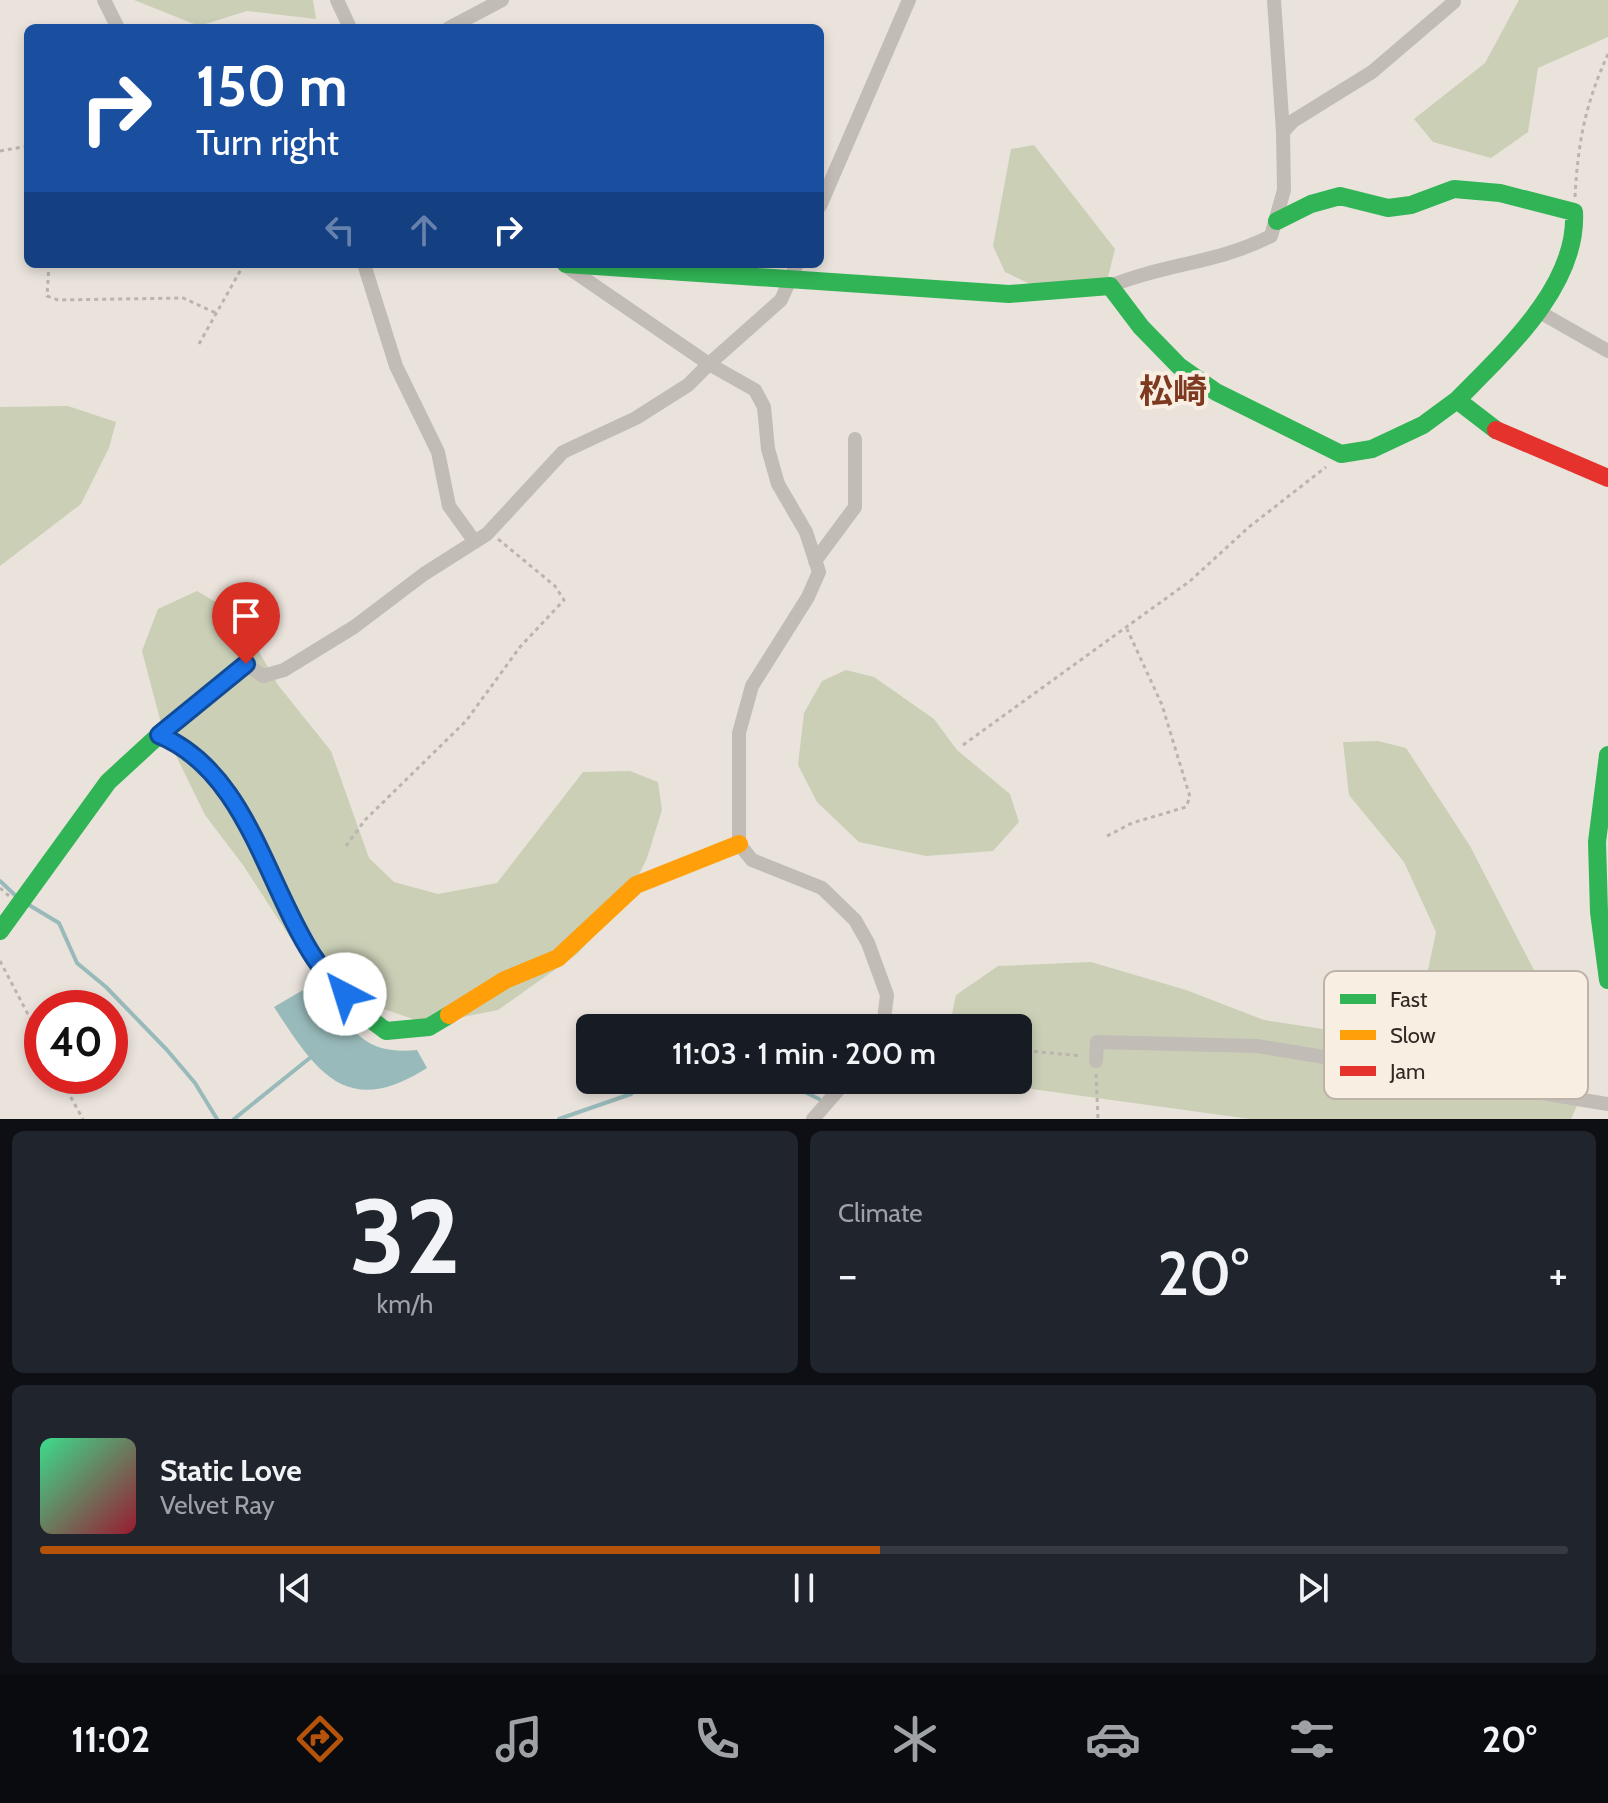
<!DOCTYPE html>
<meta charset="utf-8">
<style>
body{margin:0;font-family:Cabin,"Noto Sans JP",sans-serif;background:#20242c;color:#f1f3f6;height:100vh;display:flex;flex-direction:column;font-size:30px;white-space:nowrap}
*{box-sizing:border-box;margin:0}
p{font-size:26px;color:#9ea1a6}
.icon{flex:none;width:44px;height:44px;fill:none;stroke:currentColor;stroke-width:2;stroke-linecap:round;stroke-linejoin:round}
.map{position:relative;height:1119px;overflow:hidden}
.drawer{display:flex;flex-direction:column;gap:12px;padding:12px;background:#0d0f14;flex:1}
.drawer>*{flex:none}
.hud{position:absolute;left:24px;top:24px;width:800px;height:244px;border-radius:12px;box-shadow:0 4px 12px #0003;background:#1a4fa0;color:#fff;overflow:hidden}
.speed{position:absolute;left:24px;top:990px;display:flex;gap:16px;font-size:40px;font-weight:700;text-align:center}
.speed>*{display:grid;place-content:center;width:104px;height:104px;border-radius:50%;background:#171b24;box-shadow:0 4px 12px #0003;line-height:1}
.speed .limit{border:12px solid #d22;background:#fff;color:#111}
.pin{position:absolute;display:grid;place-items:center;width:68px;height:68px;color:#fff;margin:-82px -34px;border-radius:50% 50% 50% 0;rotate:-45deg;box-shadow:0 0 8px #0007}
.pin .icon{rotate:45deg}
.me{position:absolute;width:88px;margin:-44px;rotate:320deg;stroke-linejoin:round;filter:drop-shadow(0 0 6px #0008)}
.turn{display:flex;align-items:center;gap:28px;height:168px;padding:0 40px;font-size:36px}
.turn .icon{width:104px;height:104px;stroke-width:2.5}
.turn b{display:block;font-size:56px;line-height:68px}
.lanes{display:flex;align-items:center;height:76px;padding:0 40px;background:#0003;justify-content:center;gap:40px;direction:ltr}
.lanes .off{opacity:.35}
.big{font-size:60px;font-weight:600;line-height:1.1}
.drawer .widget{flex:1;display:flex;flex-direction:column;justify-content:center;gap:12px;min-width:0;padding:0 28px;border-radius:12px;background:#20242c}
.drawer .dial{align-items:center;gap:0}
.dial b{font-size:104px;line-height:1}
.song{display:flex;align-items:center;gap:24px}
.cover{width:96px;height:96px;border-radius:12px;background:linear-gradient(135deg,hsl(150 70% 55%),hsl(350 70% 35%))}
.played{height:8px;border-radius:4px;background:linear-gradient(90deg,#b45309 55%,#363941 55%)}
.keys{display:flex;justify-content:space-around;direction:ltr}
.heat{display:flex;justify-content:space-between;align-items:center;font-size:44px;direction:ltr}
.drawer .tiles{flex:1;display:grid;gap:12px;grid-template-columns:1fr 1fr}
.widget:last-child{grid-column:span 2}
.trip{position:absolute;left:576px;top:1014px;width:456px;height:80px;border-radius:12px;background:#171b24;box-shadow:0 4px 12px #0003;font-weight:600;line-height:80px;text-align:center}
.dock{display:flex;height:128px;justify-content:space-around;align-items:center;background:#090b0e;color:#9ea1a6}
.dock .icon{width:56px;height:56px}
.dock .active{color:#b45309}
.dock b{font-size:36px;color:#f1f3f6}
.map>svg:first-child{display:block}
</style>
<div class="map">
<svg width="1608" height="1119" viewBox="0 0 1608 1119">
<rect width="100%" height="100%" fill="#eae3dc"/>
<path fill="#cacfb6" d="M 134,0 L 313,0 L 316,19 L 247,11 L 199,26 Z
M 1519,0 L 1608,0 L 1608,37 L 1538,68 L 1528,132 L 1491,158 L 1433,142 L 1414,119 L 1485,63 Z
M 1034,145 L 1115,249 L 1106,285 L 1059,298 L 1005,272 L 993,246 L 1011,149 Z
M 68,406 L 116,422 L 109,448 L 81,504 L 0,566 L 0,407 Z
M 197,591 L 238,615 L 278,685 L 331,751 L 369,858 L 394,882 L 438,894 L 497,883 L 583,772 L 630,771 L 658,782 L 662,810 L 647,858 L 627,899 L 577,954 L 498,1010 L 428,1024 L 342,995 L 301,954 L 243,865 L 205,815 L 162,727 L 142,651 L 158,609 Z
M 846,670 L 874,677 L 934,719 L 957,750 L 1010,794 L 1019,822 L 993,851 L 926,856 L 859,842 L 817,802 L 798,765 L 804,713 L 822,681 Z
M 1378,741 L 1406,748 L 1470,846 L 1555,1011 L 1583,1092 L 1571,1119 L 1250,1119 L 1017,1087 L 1009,1080 L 1018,1080 L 1018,1028 L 949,1028 L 956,995 L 998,966 L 1091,962 L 1186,990 L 1264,1020 L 1336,1031 L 1401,1024 L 1427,975 L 1436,932 L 1404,862 L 1349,795 L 1343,742 Z"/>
<path fill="#99baba" d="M 320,980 C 349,1024 358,1056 417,1050 L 427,1068 C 347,1119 317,1073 274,1007 Z"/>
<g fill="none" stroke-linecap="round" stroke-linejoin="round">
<path stroke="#99baba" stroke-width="4" d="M 0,881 L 18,898
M 29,905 L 59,923 L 77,963 L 106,987 L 167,1050 L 195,1083 L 217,1119
M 781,1080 L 819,1099
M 234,1119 L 311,1057
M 559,1119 L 631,1094 L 646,1080"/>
<path stroke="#bbb4ae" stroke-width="3" stroke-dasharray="4 4" stroke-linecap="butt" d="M 0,151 L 28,146
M 1575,197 C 1578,142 1585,105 1608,54
M 49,264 L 47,296 L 58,300 L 183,298 L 216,313
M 199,344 L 244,264
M 963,745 L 1190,581 L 1249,527 L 1326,467
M 1107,836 L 1132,823 L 1186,807 L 1190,797 L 1162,705 L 1127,629
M 346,846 L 365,820 L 466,721 L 520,647 L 564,600 L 555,586 L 498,539
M 0,888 L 9,896
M 0,961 L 42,1041
M 1018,1050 L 1082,1056
M 1096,1074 L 1098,1119
M 59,1076 L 83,1119"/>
<path stroke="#c2bcb6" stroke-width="14" d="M 104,0 L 118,28
M 337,0 L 350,28
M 1274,0 L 1283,132
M 449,28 L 502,0
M 820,206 L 909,0
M 364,264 L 396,366 L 438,452 L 449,506 L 475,542
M 797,264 L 781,300 L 709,364 L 755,390 L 764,407 L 768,449 L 778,484 L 806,532 L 819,572 L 808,597 L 752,686 L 739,733 L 739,844 L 752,860 L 822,888 L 855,920 L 868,943 L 887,995 L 883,1028
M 1110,286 C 1163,264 1219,263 1271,236 L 1284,190 L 1283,132 L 1293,121 L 1372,72 L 1454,2
M 1536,310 L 1608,351
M 815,561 L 855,507 L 855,439
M 159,735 L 246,664 L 263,676 L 284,670 L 354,627 L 424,574 L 487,534 L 563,452 L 636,418 L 688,385 L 709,364 L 563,264
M 1096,1061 L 1097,1042 L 1257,1046 L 1608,1104
M 813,1119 L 847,1080"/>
<path stroke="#30b455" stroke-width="18" d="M 1277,221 L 1311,204 L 1340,196 L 1388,208 L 1411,205 L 1454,189 L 1500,193 L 1574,212 C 1578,286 1505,351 1457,400
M 566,264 L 1009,294 L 1110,286 L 1141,327 L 1179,366 L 1216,392 L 1341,454 L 1372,449 L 1423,425 L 1457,400 L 1496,430
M 1608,755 L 1597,842 L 1599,912 L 1608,980
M 0,931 L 108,782 L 159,735 C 248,773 265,884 314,957 C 333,986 358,1011 386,1031 L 429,1027 L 449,1015"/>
<path stroke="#ff9f0a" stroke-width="18" d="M 449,1015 L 505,980 L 558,958 L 636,885 L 739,844"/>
<path stroke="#e5322d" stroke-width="18" d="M 1496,430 L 1608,478"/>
</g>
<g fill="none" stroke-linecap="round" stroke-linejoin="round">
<defs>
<path id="route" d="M 246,664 L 159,735 C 246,771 266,884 313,956 C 322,970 334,982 345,994"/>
</defs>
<use href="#route" stroke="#114b97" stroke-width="20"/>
<use href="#route" stroke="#1a73e8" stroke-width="14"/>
</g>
<g text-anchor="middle" stroke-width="8" stroke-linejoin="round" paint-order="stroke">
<g font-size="34" font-weight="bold" fill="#7e3a20" stroke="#f8eee2">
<text x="1173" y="403">松崎</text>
</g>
</g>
<rect x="1324" y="971" width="264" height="128" rx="12" fill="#f8eee2" stroke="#bdb3a9" stroke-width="2"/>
<rect x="1340" y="994" width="36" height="10" fill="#30b455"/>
<rect x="1340" y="1030" width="36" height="10" fill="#ff9f0a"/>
<rect x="1340" y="1066" width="36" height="10" fill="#e5322d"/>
<g font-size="22" fill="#322925">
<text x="1390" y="1007">Fast</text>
<text x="1390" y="1043">Slow</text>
<text x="1390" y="1079">Jam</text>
</g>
</svg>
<div class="speed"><div class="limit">40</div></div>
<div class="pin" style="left:246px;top:664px;background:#d93025"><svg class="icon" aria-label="arrive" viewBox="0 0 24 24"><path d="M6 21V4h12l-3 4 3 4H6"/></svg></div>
<svg class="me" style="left:345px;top:994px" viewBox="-20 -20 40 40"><circle r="19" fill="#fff"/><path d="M0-13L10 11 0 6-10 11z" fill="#1a73e8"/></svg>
<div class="trip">11:03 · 1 min · 200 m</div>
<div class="hud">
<div class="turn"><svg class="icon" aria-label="right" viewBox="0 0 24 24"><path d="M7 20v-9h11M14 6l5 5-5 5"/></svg><div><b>150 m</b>Turn right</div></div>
<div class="lanes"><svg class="icon off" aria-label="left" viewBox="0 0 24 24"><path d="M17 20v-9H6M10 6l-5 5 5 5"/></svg><svg class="icon off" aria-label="ahead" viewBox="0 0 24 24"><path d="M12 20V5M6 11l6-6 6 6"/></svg><svg class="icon" aria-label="right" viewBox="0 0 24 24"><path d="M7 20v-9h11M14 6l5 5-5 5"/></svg></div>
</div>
</div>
<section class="drawer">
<div class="tiles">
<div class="widget dial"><b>32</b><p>km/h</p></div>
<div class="widget"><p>Climate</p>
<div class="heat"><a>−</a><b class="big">20°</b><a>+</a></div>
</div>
<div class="widget">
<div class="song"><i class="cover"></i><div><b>Static Love</b><p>Velvet Ray</p></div></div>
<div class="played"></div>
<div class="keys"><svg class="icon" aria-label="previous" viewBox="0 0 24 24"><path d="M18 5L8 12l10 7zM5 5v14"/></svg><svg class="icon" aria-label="pause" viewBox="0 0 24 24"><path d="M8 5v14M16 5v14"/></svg><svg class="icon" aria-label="next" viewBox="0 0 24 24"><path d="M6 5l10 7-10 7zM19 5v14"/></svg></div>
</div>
</div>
</section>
<nav class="dock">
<b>11:02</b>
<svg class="icon active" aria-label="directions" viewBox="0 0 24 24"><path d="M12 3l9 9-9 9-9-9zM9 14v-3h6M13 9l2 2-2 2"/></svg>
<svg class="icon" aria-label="music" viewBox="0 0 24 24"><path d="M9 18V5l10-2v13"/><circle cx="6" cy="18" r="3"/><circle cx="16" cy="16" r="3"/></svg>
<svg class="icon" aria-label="phone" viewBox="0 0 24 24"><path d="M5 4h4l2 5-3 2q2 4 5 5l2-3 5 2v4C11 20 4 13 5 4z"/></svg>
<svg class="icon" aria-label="climate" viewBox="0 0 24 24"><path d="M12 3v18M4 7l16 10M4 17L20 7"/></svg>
<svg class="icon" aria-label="car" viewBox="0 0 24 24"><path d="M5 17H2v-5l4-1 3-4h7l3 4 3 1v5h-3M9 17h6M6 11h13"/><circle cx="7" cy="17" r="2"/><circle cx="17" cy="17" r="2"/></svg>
<svg class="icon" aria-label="filters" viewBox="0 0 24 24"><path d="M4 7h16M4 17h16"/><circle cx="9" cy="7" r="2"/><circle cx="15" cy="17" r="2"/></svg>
<b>20°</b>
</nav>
